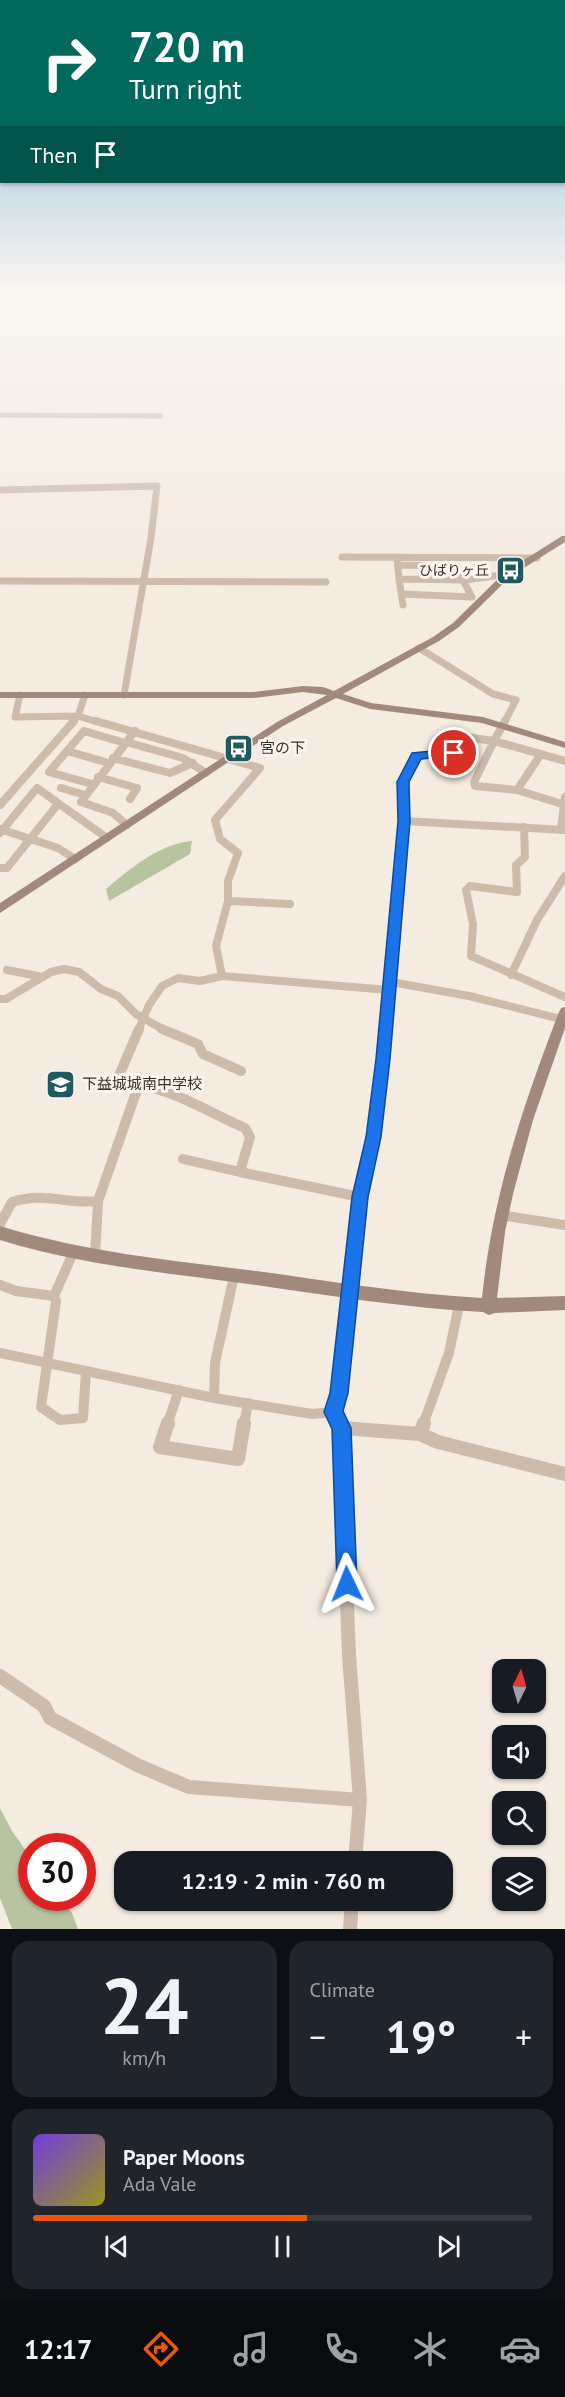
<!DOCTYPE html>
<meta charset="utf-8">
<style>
body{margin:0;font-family:"PT Sans","Noto Sans JP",sans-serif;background:#20242c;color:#f1f3f6;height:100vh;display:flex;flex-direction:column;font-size:22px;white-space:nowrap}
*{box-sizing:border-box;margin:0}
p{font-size:20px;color:#9ea1a6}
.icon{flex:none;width:33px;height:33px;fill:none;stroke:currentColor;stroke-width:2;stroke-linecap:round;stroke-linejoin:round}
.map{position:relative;height:1929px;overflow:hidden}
.details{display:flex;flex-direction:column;gap:12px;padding:12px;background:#0d0f14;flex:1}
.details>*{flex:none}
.hud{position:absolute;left:0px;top:0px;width:566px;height:183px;box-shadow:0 2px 4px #0004;background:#00695c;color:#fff;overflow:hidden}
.needle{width:39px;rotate:5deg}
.fabs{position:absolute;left:492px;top:1659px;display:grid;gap:12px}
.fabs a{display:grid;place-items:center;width:54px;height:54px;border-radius:12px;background:#171b24;box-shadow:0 2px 4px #0004;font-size:30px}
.speed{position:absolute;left:18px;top:1833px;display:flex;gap:12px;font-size:30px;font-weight:700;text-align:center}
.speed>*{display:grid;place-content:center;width:78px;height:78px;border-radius:50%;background:#171b24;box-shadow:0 2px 4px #0004;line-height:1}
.speed .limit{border:9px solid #d22;background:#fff;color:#111}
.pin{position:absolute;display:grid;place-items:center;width:51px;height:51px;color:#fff;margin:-26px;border:3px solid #fff;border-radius:50%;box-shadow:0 2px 6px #0007}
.me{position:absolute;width:66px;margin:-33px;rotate:358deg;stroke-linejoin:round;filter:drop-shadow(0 0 4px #0008)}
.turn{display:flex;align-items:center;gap:21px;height:126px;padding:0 30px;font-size:27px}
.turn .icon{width:78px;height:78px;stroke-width:2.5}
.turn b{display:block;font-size:42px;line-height:51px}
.then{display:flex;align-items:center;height:57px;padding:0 30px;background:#0003;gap:12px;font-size:22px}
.big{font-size:45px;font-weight:700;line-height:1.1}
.details .tile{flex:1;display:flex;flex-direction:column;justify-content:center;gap:9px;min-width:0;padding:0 21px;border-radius:18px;background:#20242c}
.details .dial{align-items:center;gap:0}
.dial b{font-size:78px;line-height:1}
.song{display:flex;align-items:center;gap:18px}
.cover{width:72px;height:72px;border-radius:9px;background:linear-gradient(135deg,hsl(260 70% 55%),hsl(60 70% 35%))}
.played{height:6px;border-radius:3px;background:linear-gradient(90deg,#ea580c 55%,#363941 55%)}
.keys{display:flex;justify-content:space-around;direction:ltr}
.heat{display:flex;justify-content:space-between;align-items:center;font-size:33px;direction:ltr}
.details .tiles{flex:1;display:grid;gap:12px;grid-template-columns:1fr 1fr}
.tile:last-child{grid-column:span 2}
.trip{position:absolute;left:114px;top:1851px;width:339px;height:60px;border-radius:18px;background:#171b24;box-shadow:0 2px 4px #0004;font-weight:700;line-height:60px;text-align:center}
.dock{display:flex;height:96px;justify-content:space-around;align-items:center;background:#090b0e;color:#9ea1a6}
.dock .icon{width:42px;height:42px}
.dock .selected{color:#ea580c}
.dock b{font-size:27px;color:#f1f3f6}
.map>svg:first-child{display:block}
</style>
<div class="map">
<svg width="565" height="1929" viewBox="0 0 565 1929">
<rect width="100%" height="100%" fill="#f4ebe1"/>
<path fill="#b8c4a0" d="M 192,841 L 190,854 L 109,901 L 106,889 C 131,868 159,844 192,841 Z
M 0,1808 L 12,1831 L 31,1858 L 32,1898 L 60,1898 L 72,1913 L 78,1929 L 12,1929 L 0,1898 Z"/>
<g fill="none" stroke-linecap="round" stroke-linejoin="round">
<path stroke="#cdbbac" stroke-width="5" d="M 0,296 L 565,297
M 0,415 L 161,416"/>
<path stroke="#cdbbac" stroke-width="7" d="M 0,490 L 157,486 L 151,538 L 124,695
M 342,557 L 537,558
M 397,558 L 399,579 L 465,580 L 508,574
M 398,565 L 457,566 L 459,580
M 399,579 L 403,605
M 0,581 L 326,582
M 402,594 L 472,597 L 463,580
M 419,648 L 493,694 L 516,700 L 504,723
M 20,695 L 15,717 L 78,716 L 101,723
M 72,723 L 78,716 L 85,695"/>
<path stroke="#cdbbac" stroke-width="8" d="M 96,721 L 260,768 L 215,820 L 220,839 L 238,853 L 228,881 L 228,901 L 216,946 L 222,976
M 505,721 L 494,741 L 451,735 L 454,753 L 417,756 L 403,782 L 404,821 L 565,830
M 126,742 L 183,758 L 206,773
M 67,751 L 109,763
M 113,758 L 170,773 L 193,763
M 98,777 L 137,788 L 130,799
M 92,784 L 49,772 L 84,731 L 125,743
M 61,788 L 85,795
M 517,790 L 541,754
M 562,804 L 517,790 L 475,786 L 474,782 L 494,741 L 565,761
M 0,805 L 74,721
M 127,825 L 113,813 L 81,802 L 135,731
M 524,827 L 525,857 L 516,865 L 517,892 L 470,886 L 466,890 L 473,924 L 471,956 L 565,997
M 0,829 L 58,848 L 75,859
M 561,829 L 565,797
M 0,833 L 37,788 L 107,838
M 0,868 L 7,868 L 58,804
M 228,901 L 290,904
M 7,970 L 43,977
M 511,975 L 537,920 L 565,876
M 391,982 L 469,996 L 565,1020
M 0,999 L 6,999 L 51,972 L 64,969 L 79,972 L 101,989 L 118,996 L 136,1014 L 166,1031
M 138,1031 L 149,1005 L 162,986 L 178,978 L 200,981 L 222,976 L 389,990
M 386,1031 L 404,821"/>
<path stroke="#cdbbac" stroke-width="10" d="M 139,1029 L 118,1078 C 136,1086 154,1087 172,1094 C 197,1104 220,1117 245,1128 L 250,1137 L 240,1172 L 360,1197
M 162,1029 L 198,1044 L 203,1054 L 241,1071
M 183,1159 L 240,1172
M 500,1215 L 565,1225
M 0,1224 L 12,1202 C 47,1191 66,1205 98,1201
M 95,1257 L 98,1201 L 138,1087
M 0,1285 L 16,1291 L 54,1296 L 56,1301 L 41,1407 L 60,1420 L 83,1418 L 86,1371
M 54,1296 L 73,1253
M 0,1353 L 214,1398 L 312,1414 L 334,1412
M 214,1398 L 215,1363 L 234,1276
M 167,1425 L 179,1390
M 244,1425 L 248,1403
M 340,1425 L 334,1412 L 339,1393 L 360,1197 L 373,1137 L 386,1029
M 423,1425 L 449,1353 L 459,1305"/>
<path stroke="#cdbbac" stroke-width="14" d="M 168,1423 L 160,1447 L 238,1459 L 244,1423
M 340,1423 L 349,1655 L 360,1800 L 355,1862
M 342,1428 L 420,1434 L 438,1442 L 565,1474
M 420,1434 L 424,1423
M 0,1676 L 44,1706 L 50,1718 L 139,1766 L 189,1787 L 360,1800
M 350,1929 L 352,1900"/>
<path fill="#a18a7d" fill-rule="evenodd" d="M 562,536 L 565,536 L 565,542 L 511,576 L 459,627 L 439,641 L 343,694 L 371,703 L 483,717 L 565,742 L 565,748 L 482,723 L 370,709 L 336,698 L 283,726 L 0,913 L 0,903 L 277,722 L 327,695 L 303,692 L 253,698 L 0,698 L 0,692 L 253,692 L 303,686 L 323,687 L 334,691 L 433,637 L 453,623 L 505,572 Z
M 565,1007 L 565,1028 L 533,1120 L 513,1194 L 505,1232 L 497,1298 L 565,1296 L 565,1310 L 495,1313 L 489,1315 L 483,1312 C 407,1308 332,1296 256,1285 C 170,1273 84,1266 0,1240 L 0,1226 C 84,1252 169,1260 256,1271 C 331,1281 406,1294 482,1298 C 492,1198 523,1105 559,1012 L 561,1008 Z"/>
</g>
<linearGradient id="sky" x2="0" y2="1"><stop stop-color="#7eb2d2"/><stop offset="0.52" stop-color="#faf6f2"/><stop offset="1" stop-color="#faf6f2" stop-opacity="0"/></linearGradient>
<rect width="565" height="563" fill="url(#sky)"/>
<path fill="#1a73e8" stroke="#114b97" stroke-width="1.5" d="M 454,749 L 458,750 L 458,755 L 421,759 L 409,782 L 410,821 L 390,1059 L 381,1137 L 368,1197 L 348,1393 L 343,1411 L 351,1428 L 357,1584 L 354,1591 L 347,1594 L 340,1591 L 337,1584 L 332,1429 L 324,1412 L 330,1393 L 352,1197 L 366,1137 L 376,1059 L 398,821 L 397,782 L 412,753 Z"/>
<defs>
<symbol id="bus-square" viewBox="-11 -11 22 22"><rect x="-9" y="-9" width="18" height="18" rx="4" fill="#1f5a5e" stroke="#fbf5ee"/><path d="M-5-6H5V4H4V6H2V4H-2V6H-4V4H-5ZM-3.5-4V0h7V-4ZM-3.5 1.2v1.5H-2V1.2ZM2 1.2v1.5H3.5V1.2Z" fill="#fff"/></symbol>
<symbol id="school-square" viewBox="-11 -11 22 22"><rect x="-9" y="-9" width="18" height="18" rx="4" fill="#1f5a5e" stroke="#fbf5ee"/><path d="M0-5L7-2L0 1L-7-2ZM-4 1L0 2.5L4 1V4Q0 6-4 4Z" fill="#fff"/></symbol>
</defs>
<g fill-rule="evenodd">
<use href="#bus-square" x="494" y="554" width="33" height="33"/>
<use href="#bus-square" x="222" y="732" width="33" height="33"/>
<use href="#school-square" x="44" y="1068" width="33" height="33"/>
</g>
<g text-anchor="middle" stroke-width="6" stroke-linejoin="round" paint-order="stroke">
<g font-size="14" fill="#3b302b" stroke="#fbf5ee" text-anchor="end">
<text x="489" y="575">ひばりヶ丘</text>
</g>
<g font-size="15" fill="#3b302b" stroke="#fbf5ee" text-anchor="start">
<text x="260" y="753">宮の下</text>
<text x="82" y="1089">下益城城南中学校</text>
</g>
</g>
</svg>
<div class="fabs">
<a><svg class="needle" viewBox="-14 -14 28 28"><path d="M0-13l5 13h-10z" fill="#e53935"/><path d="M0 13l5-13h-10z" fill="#9ea1a6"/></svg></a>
<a><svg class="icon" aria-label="sound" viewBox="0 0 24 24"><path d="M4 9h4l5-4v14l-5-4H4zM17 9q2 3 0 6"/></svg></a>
<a><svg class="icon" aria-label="search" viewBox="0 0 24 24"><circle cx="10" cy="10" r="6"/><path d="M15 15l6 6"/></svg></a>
<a><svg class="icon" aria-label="layers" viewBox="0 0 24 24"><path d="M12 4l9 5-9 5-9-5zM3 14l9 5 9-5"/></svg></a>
</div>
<div class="speed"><div class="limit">30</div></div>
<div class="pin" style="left:454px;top:753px;background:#d93025"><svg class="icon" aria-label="arrive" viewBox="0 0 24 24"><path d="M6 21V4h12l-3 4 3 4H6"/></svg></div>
<svg class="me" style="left:347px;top:1584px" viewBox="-20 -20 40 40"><path d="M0-17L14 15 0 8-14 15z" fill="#1a73e8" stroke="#fff" stroke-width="4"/></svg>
<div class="trip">12:19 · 2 min · 760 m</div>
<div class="hud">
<div class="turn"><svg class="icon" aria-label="right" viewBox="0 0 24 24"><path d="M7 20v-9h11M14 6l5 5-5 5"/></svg><div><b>720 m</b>Turn right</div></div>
<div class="then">Then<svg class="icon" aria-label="arrive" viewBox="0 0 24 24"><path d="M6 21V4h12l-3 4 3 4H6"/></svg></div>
</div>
</div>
<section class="details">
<div class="tiles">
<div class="tile dial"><b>24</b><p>km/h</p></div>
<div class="tile"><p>Climate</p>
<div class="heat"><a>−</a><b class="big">19°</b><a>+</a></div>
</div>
<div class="tile">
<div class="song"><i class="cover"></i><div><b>Paper Moons</b><p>Ada Vale</p></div></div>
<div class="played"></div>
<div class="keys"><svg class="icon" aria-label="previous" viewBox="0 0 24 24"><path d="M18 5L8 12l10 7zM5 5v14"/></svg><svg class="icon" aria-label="pause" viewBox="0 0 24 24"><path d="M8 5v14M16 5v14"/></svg><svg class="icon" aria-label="next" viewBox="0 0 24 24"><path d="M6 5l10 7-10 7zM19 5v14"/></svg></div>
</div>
</div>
</section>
<nav class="dock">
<b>12:17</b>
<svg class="icon selected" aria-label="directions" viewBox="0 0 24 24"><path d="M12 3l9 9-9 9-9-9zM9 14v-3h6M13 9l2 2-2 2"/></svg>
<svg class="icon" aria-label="music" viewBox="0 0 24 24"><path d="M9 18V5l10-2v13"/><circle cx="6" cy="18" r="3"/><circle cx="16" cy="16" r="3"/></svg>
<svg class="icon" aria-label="phone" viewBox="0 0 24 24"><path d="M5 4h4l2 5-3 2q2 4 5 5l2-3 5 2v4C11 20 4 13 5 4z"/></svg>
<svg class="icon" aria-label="climate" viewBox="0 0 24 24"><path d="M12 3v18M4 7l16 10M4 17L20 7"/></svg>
<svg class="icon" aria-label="car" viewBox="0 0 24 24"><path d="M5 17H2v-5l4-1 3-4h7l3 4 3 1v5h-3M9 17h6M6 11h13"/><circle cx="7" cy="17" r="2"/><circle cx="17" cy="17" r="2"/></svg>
</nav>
